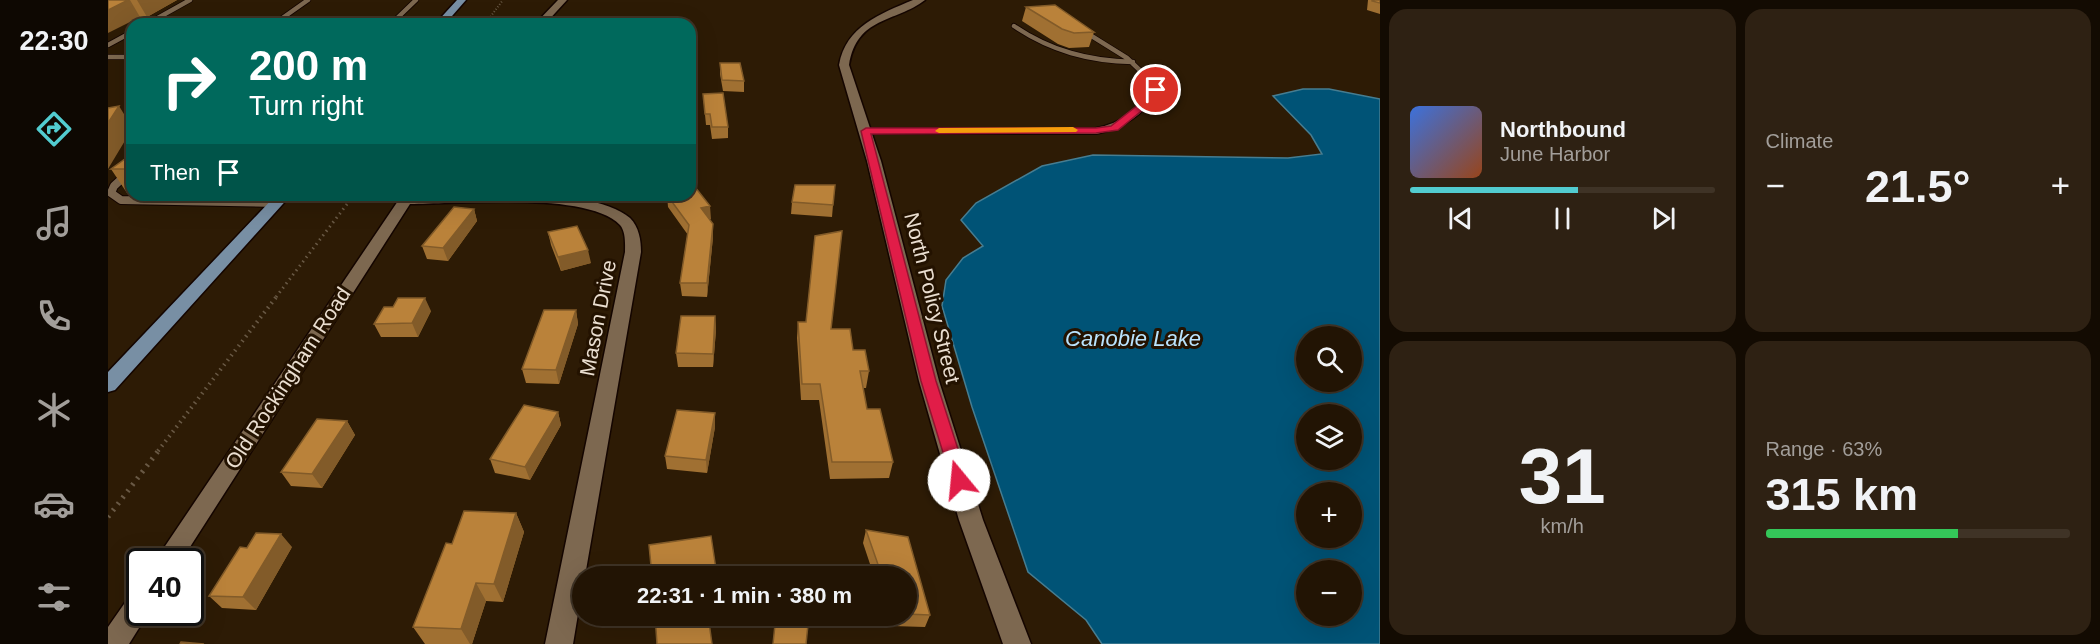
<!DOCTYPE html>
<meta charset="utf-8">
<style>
body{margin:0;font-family:Helvetica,sans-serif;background:#2e2113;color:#f1f3f6;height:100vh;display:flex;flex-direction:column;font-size:22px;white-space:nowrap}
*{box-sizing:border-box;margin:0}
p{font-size:20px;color:#a29e9a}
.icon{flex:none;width:33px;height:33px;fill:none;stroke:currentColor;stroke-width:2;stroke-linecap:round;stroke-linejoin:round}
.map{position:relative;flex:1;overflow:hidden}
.side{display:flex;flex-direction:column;gap:9px;padding:9px;background:#130b02;width:720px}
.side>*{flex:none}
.banner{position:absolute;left:18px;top:18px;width:570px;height:183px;border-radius:18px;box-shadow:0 6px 24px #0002,0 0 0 2px #3f3326;background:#00695c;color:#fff;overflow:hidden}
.controls{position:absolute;left:1188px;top:326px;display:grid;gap:12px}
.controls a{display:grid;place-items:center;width:66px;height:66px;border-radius:50%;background:#221404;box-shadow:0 6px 24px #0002,0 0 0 2px #3f3326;font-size:30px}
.speed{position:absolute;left:18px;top:548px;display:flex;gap:12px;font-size:30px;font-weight:700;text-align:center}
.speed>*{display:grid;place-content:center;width:78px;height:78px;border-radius:50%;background:#221404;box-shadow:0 6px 24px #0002,0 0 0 2px #3f3326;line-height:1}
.speed .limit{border:3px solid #111;border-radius:9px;background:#fff;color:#111}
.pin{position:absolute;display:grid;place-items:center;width:51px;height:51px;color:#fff;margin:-26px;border:3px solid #fff;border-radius:50%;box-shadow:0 2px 6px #0007}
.me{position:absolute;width:66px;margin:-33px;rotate:343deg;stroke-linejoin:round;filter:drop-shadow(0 0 4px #0008)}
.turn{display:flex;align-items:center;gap:21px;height:126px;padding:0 24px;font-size:27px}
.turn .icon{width:78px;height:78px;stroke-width:2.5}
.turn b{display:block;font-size:42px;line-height:51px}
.then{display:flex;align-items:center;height:57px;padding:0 24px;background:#0003;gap:12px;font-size:22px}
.big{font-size:45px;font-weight:800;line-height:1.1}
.side .card{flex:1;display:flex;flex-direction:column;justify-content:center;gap:9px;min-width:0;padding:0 21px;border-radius:18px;background:#2e2113}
.side .dial{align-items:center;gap:0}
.dial b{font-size:78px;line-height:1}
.song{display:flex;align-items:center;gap:18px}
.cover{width:72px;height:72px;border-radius:9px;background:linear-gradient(135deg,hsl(220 70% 55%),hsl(20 70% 35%))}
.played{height:6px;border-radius:3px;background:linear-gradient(90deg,#52ccd0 55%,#3f3326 55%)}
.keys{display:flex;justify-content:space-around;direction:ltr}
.heat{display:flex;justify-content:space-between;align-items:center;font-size:33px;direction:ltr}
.charge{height:9px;border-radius:4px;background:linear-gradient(90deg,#34c759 63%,#3f3326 0)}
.side .tiles{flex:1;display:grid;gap:9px;grid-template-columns:repeat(2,1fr)}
.trip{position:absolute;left:464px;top:566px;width:345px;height:60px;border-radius:30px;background:#221404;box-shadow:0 6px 24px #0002,0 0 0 2px #3f3326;font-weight:800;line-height:60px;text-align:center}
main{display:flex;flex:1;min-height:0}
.tabs{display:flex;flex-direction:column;width:108px;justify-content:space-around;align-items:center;background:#0e0802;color:#a29e9a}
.tabs .icon{width:42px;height:42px}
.tabs .on{color:#52ccd0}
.tabs b{font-size:27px;color:#f1f3f6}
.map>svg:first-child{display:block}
</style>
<main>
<nav class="tabs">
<b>22:30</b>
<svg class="icon on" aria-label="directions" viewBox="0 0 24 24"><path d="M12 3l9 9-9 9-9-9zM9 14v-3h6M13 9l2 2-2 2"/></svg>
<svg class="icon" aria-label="music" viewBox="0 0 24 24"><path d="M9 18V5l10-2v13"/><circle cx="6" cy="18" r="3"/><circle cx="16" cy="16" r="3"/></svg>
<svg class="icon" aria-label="phone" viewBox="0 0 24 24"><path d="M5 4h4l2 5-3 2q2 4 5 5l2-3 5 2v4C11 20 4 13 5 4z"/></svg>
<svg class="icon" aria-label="climate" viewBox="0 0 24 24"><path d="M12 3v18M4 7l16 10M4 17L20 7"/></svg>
<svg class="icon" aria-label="car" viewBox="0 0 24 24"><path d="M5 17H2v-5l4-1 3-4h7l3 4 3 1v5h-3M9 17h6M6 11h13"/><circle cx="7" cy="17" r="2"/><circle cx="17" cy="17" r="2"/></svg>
<svg class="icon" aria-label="filters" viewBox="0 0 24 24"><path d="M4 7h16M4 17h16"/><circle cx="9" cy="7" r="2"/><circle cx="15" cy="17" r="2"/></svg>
</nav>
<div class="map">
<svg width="1272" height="644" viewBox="0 0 1272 644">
<rect width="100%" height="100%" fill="#2d1b05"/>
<path fill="#005376" stroke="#467d91" stroke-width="1.5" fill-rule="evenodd" d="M 1195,89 L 1221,89 L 1272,99 L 1272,644 L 994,644 L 978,620 L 920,572 L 864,407 L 834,306 L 838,280 L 855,258 L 875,246 L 853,220 L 868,203 L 934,166 L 985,155 L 1180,158 L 1214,154 L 1203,135 L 1165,96 ZM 1198,336 L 1244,336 L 1244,381 L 1198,381 ZM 1198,414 L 1244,414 L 1244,459 L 1198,459 ZM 1198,492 L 1244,492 L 1244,537 L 1198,537 ZM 1198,570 L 1244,570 L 1244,615 L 1198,615 Z"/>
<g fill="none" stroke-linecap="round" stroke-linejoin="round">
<defs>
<path id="lane-far2" d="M 39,24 L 82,0
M 166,24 L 200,0
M 283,24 L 308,0
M 906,26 C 943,51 981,61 1025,62
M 982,35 L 1019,58 L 1040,78
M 0,45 L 24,32
M 0,57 L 24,57"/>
<path id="lane-far1" d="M 758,131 L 988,131 C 1014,126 1034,112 1048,90 L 1039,77
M 17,175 L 24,169"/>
<path id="lane" d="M 19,174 L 6,186 L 3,193 L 13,200 L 169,203"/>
<path id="street" d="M 450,0 L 459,0 L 437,24 L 427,24 Z
M 294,195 C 345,195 483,184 522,218 C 531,227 533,240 533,252 L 477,576 L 474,576 L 474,590 L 465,644 L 437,644 L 517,252 C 517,244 518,232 512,225 C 479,191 349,204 302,204 L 73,561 L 47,561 Z
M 32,591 L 32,612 L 41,612 L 21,644 L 0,644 L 0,627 L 23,594 Z"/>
<path id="secondary" d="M 805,0 L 817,0 C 787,23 749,16 741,65 L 773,161 L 831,381 L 875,520 L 923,644 L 895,644 L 851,520 L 811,381 L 759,161 L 731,65 C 738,26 772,14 805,0 Z"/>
<path id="primary" d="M 349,0 L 358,0 L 337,24 L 327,24 Z
M 168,195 L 183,195 L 7,390 L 0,392 L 0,372 Z"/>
</defs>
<use href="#lane-far2" stroke="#140500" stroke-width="6"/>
<use href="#lane-far1" stroke="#140500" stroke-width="8"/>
<use href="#lane" stroke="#140500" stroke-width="10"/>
<use href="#street" stroke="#140500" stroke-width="3"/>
<use href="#secondary" stroke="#140500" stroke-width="3"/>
<use href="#primary" stroke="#140500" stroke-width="3"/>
<path stroke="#695945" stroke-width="2" stroke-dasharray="1 2" stroke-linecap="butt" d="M 377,24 L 395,0"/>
<path stroke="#695945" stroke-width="3" stroke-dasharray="1.5 4" stroke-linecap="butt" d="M 168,297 L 246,195"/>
<path stroke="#695945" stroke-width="4" stroke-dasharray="1.5 4.5" stroke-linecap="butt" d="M 50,451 L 169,296"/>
<path stroke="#695945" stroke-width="5" stroke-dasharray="2 6" stroke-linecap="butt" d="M 0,517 L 51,450"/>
<use href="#lane-far2" stroke="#7d6850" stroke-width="4.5"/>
<use href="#lane-far1" stroke="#7d6850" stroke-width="6"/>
<use href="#lane" stroke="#7d6850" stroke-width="8"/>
<use href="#street" fill="#7d6850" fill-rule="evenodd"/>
<use href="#secondary" fill="#7d6850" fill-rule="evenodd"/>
<use href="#primary" fill="#788fa4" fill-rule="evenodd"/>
</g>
<path fill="#a07032" d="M 0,0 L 69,0 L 39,17 L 32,17 Z
M 1260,0 L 1272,0 L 1272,14 L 1259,10 Z
M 918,7 L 986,32 L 981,47 L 961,48 L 950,44 L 914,21 Z
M 612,63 L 636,81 L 636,92 L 615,91 L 612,74 Z
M 595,94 L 620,127 L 620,138 L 604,139 L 602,125 L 598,125 Z
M 24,154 L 24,193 L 19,193 L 3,169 Z
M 559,195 L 603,219 L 601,219 L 605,224 L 605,237 L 599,297 L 574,296 L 572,283 L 580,235 L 560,207 Z
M 684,202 L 725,205 L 724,217 L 683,214 Z
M 366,209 L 369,221 L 340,261 L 319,259 L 314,246 Z
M 440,232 L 483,263 L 453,271 L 443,245 Z
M 468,310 L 470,324 L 451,384 L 418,383 L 414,369 Z
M 323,311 L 310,337 L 273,337 L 266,324 Z
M 607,316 L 608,330 L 605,367 L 570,367 L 568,353 Z
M 690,322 L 723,329 L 745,350 L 761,371 L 758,388 L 755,388 L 759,409 L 785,462 L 781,478 L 722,479 L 711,400 L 693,400 L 689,338 Z
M 450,412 L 453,425 L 422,480 L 387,473 L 382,459 Z
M 239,421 L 247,435 L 214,488 L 183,486 L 173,472 Z
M 607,427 L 599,473 L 559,469 L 557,456 Z
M 408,513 L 416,532 L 395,602 L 378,601 L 364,644 L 317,644 L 305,627 L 344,544 Z
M 758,530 L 800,537 L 822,615 L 817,627 L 784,626 L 780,615 L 798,615 L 798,576 L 766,576 L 755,543 Z
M 184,547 L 148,610 L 114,608 L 101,596 Z
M 547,615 L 623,615 L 623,624 L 601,628 Z"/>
<path fill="#825b29" d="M 20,0 L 22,0 L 32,17 L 0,33 L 0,10 Z
M 29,0 L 69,0 L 39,17 Z
M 11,106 L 24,127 L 24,129 L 0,169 L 0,123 Z
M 602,206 L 603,219 L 594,221 L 593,208 Z
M 366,209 L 369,221 L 340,261 L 335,248 Z
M 605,224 L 605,237 L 599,297 L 599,283 Z
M 480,250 L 483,263 L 453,271 L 450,257 Z
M 317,298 L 323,311 L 310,337 L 304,323 Z
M 468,310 L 470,324 L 451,384 L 448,370 Z
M 607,316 L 608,330 L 605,367 L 605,354 Z
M 450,412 L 453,425 L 422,480 L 417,467 Z
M 607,413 L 607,427 L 599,473 L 598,460 Z
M 239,421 L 247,435 L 214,488 L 204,474 Z
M 408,513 L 416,532 L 395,602 L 386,584 Z
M 173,534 L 184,547 L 148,610 L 135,597 Z
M 368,583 L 378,601 L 364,644 L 362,644 L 353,629 Z"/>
<path fill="#ba823a" stroke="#825b29" stroke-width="1.5" d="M 0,0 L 20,0 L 0,10 Z
M 1264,0 L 1272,0 L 1272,3 L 1264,1 Z
M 947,5 L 986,32 L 966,33 L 954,29 L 918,7 Z
M 486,21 L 506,21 L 504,24 L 484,24 Z
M 612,63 L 632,63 L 636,81 L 614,80 Z
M 615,93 L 620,127 L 604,127 L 602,114 L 597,114 L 595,94 Z
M 11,106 L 0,123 L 0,108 Z
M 24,154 L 24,169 L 3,169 Z
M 687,185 L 727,185 L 725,205 L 684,202 Z
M 587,187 L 602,206 L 593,208 L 605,224 L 599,283 L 572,283 L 581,225 L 559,195 L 582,195 L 582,189 Z
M 346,207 L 366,209 L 335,248 L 314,246 Z
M 469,226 L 480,250 L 450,257 L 440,232 Z
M 734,231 L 723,329 L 742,329 L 745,350 L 757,350 L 761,371 L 752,371 L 759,409 L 772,409 L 785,462 L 724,462 L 712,384 L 694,384 L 690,322 L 698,322 L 707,236 Z
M 290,298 L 317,298 L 304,323 L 266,324 L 276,307 L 285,307 Z
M 436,310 L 468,310 L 448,370 L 414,369 Z
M 573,316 L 607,316 L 605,354 L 568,353 Z
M 416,405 L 450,412 L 417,467 L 382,459 Z
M 569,410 L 607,413 L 598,460 L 557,456 Z
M 209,419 L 239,421 L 204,474 L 173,472 Z
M 356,511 L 408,513 L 386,584 L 368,583 L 353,629 L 305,627 L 338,543 L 344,544 Z
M 758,530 L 800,537 L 822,615 L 798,614 L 798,576 L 774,576 Z
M 148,533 L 173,534 L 135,597 L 101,596 L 132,547 L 139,548 Z
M 603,536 L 609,576 L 544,576 L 541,545 Z
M 547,615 L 600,615 L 604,644 L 549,644 Z
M 668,615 L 701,615 L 698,644 L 665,644 Z
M 73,642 L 96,644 L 72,644 Z"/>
<path fill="#e11d48" stroke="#92132f" stroke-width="1.5" d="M 1048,87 L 1052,90 L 1047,100 L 1010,130 L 988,133 L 763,134 L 828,381 L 860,480 L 857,485 L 851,487 L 845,485 L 813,381 L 753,131 L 758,128 L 988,128 L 1003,126 L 1040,97 L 1045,88 Z"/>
<path fill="#f59e0b" d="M 965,127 L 970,130 L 968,132 L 831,133 L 827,131 L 831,128 Z"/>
<g text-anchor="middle" stroke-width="6" stroke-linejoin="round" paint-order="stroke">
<g font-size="21" fill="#eaded0" stroke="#231200">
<text transform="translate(824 298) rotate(76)" y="7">North Policy Street</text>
<text transform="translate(490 318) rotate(-79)" y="7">Mason Drive</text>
<text transform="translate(180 378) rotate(-57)" y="7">Old Rockingham Road</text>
</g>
<g font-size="22" font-style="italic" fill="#b9e3fd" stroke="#231200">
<text x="1025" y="346">Canobie Lake</text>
</g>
</g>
</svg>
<div class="controls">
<a><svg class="icon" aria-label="search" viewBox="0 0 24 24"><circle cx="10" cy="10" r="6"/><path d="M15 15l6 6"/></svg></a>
<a><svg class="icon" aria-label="layers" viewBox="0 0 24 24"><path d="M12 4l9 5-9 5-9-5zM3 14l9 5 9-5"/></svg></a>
<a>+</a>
<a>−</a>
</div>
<div class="speed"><div class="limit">40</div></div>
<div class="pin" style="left:1048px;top:90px;background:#d93025"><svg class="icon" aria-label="arrive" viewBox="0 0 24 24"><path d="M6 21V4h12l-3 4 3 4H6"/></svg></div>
<svg class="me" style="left:851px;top:480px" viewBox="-20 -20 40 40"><circle r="19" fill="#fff"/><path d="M0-13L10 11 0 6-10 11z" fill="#e11d48"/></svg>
<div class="trip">22:31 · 1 min · 380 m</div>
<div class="banner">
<div class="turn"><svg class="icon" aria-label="right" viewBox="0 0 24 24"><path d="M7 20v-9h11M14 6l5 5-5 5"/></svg><div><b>200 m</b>Turn right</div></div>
<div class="then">Then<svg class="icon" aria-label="arrive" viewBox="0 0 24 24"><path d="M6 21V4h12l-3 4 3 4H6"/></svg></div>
</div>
</div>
<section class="side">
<div class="tiles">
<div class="card">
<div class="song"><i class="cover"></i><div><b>Northbound</b><p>June Harbor</p></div></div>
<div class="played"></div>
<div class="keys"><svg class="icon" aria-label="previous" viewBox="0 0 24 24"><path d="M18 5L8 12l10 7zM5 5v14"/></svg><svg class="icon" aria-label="pause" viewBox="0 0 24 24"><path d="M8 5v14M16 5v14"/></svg><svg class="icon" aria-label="next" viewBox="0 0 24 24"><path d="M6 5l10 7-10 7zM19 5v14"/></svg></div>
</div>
<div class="card"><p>Climate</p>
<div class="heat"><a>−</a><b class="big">21.5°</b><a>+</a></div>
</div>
<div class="card dial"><b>31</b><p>km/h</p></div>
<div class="card"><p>Range · 63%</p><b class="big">315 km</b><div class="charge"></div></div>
</div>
</section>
</main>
